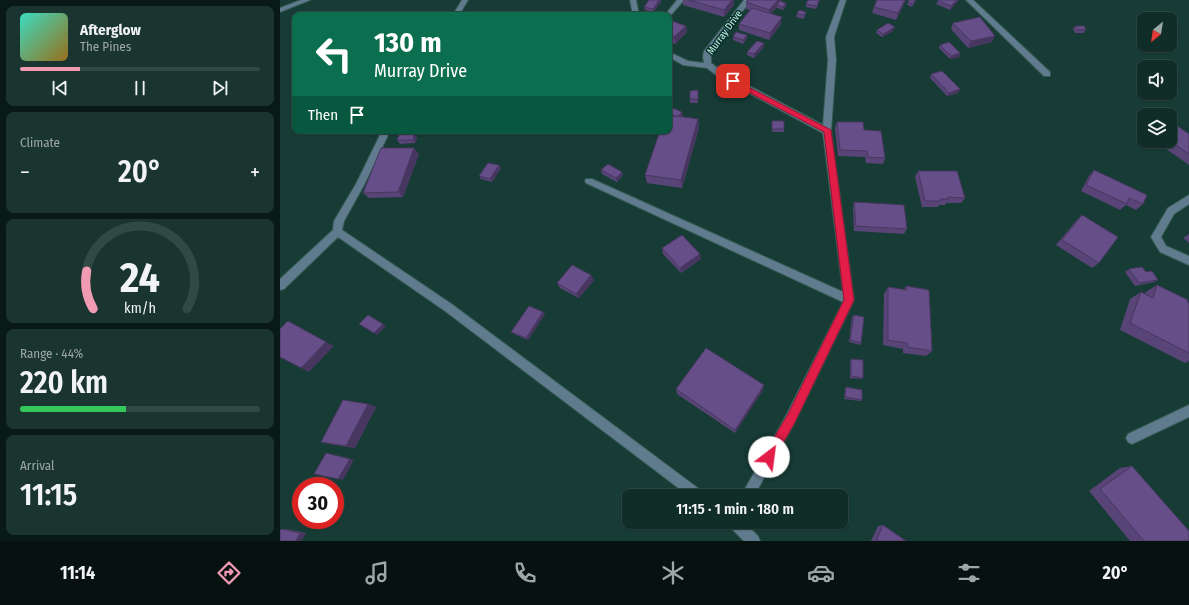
<!DOCTYPE html>
<meta charset="utf-8">
<style>
body{margin:0;font-family:"Fira Sans Condensed",sans-serif;background:#1a3530;color:#f1f3f6;height:100vh;display:flex;flex-direction:column;font-size:15px;white-space:nowrap}
*{box-sizing:border-box;margin:0}
p{font-size:13px;color:#9ca8a8}
.icon{flex:none;width:22px;height:22px;fill:none;stroke:currentColor;stroke-width:2;stroke-linecap:round;stroke-linejoin:round}
.map{position:relative;flex:1;overflow:hidden}
.drawer{display:flex;flex-direction:column;gap:6px;padding:6px;background:#091916;width:280px}
.drawer>*{flex:none}
.banner{position:absolute;left:12px;top:12px;width:380px;height:122px;border-radius:8px;box-shadow:0 1px 3px #0004,0 0 0 1px #304945;background:#0b6e4f;color:#fff;overflow:hidden}
.needle{width:26px;rotate:210deg}
.fabs{position:absolute;left:857px;top:12px;display:grid;gap:8px}
.fabs a{display:grid;place-items:center;width:40px;height:40px;border-radius:8px;background:#112d28;box-shadow:0 1px 3px #0004,0 0 0 1px #304945;font-size:20px}
.speed{position:absolute;left:12px;top:477px;display:flex;gap:8px;font-size:20px;font-weight:700;text-align:center}
.speed>*{display:grid;place-content:center;width:52px;height:52px;border-radius:50%;background:#112d28;box-shadow:0 1px 3px #0004,0 0 0 1px #304945;line-height:1}
.speed .limit{border:6px solid #d22;background:#fff;color:#111}
.pin{position:absolute;display:grid;place-items:center;width:34px;height:34px;color:#fff;margin:-17px;border-radius:8px;box-shadow:0 2px 6px #0006}
.me{position:absolute;width:44px;margin:-22px;rotate:30deg;stroke-linejoin:round;filter:drop-shadow(0 0 3px #0008)}
.turn{display:flex;align-items:center;gap:14px;height:84px;padding:0 16px;font-size:18px}
.turn .icon{width:52px;height:52px;stroke-width:2.5}
.turn b{display:block;font-size:28px;line-height:34px}
.then{display:flex;align-items:center;height:38px;padding:0 16px;background:#0003;gap:8px;font-size:15px}
.big{font-size:30px;font-weight:600;line-height:1.1}
.drawer .card{flex:1;display:flex;flex-direction:column;justify-content:center;gap:6px;min-width:0;padding:0 14px;border-radius:8px;background:#1a3530}
.drawer .dial{align-items:center;gap:0}
.dial svg{height:104px;overflow:visible;fill:none;stroke:#304945;stroke-width:7;stroke-linecap:round;text-anchor:middle}
.dial text{fill:#f1f3f6;stroke:none}
.song{display:flex;align-items:center;gap:12px}
.cover{width:48px;height:48px;border-radius:6px;background:linear-gradient(135deg,hsl(170 70% 55%),hsl(40 70% 35%))}
.played{height:4px;border-radius:2px;background:linear-gradient(90deg,#f19ab3 25%,#304945 25%)}
.keys{display:flex;justify-content:space-around;direction:ltr}
.heat{display:flex;justify-content:space-between;align-items:center;font-size:22px;direction:ltr}
.charge{height:6px;border-radius:3px;background:linear-gradient(90deg,#34c759 44%,#304945 0)}
.trip{position:absolute;left:342px;top:489px;width:226px;height:40px;border-radius:8px;background:#112d28;box-shadow:0 1px 3px #0004,0 0 0 1px #304945;font-weight:600;line-height:40px;text-align:center}
.tab-bar{display:flex;height:64px;justify-content:space-around;align-items:center;background:#071210;color:#9ca8a8}
.tab-bar .icon{width:28px;height:28px}
.tab-bar .selected{color:#f19ab3}
.tab-bar b{font-size:18px;color:#f1f3f6}
main{display:flex;flex:1;min-height:0}
.map>svg:first-child{display:block}
</style>
<main>
<section class="drawer">
<div class="card">
<div class="song"><i class="cover"></i><div><b>Afterglow</b><p>The Pines</p></div></div>
<div class="played"></div>
<div class="keys"><svg class="icon" aria-label="previous" viewBox="0 0 24 24"><path d="M18 5L8 12l10 7zM5 5v14"/></svg><svg class="icon" aria-label="pause" viewBox="0 0 24 24"><path d="M8 5v14M16 5v14"/></svg><svg class="icon" aria-label="next" viewBox="0 0 24 24"><path d="M6 5l10 7-10 7zM19 5v14"/></svg></div>
</div>
<div class="card"><p>Climate</p>
<div class="heat"><a>−</a><b class="big">20°</b><a>+</a></div>
</div>
<div class="card dial"><svg viewBox="0 0 100 80">
<path d="M14 69A42 42 0 1 1 86 69"/>
<path d="M14 69A42 42 0 0 1 9 40" stroke="#f19ab3"/>
<text x="50" y="56" font-size="32" font-weight="700">24</text>
<text x="50" y="72" font-size="11">km/h</text>
</svg></div>
<div class="card"><p>Range · 44%</p><b class="big">220 km</b><div class="charge"></div></div>
<div class="card"><p>Arrival</p><b class="big">11:15</b></div>
</section>
<div class="map">
<svg width="909" height="541" viewBox="0 0 909 541">
<rect width="100%" height="100%" fill="#173c36"/>
<g fill="none" stroke-linecap="round" stroke-linejoin="round">
<defs>
<path id="minor" d="M 21,0 L 30,0 L 0,12 L 0,8 Z
M 182,0 L 188,0 L 179,15 L 173,15 Z
M 350,0 L 356,0 L 359,15 L 353,15 Z
M 397,0 L 404,0 L 390,16 L 385,15 Z
M 464,0 L 471,0 L 431,53 L 431,63 L 443,72 L 543,125 L 548,60 L 546,37 L 560,0 L 566,0 L 554,37 L 556,60 L 551,131 L 574,300 L 515,422 L 474,496 L 461,496 L 507,414 L 563,302 L 306,183 L 305,181 L 306,179 L 312,179 L 563,292 L 543,133 L 437,76 L 427,68 L 403,65 L 389,57 L 389,52 L 408,61 L 424,63 L 423,57 L 424,51 Z
M 686,0 L 693,0 L 770,72 L 770,76 L 764,76 Z
M 102,131 L 110,131 L 84,185 L 64,221 L 62,230 L 173,305 L 423,492 L 425,496 L 409,496 L 165,311 L 58,237 L 4,289 L 0,290 L 0,279 L 53,230 L 54,221 L 76,184 Z
M 909,195 L 909,204 L 894,214 L 881,237 L 886,246 L 909,256 L 909,265 L 880,252 L 871,237 L 888,208 Z
M 909,405 L 909,417 L 852,444 L 848,442 L 846,438 L 848,434 Z
M 449,522 L 464,522 L 478,536 L 480,541 L 464,541 L 450,527 Z"/>
</defs>
<use href="#minor" stroke="#335a53" stroke-width="2"/>
<use href="#minor" fill="#617b8e" fill-rule="evenodd"/>
</g>
<path fill="#584476" d="M 403,0 L 454,0 L 454,5 L 444,17 L 403,5 Z
M 468,0 L 502,0 L 502,2 L 506,6 L 503,10 L 497,8 L 497,7 L 491,14 L 501,24 L 489,40 L 459,30 L 459,24 L 470,10 L 466,9 L 466,2 Z
M 540,0 L 536,9 L 526,7 L 526,4 Z
M 597,0 L 626,0 L 616,20 L 592,13 L 594,7 Z
M 629,0 L 636,0 L 632,7 L 627,5 Z
M 658,1 L 678,1 L 670,10 L 656,4 Z
M 381,2 L 373,12 L 365,10 L 364,7 Z
M 526,12 L 525,15 L 524,19 L 516,17 L 517,14 Z
M 389,20 L 406,26 L 407,32 L 395,44 L 389,42 Z
M 673,23 L 712,42 L 688,48 L 671,29 Z
M 795,26 L 806,29 L 804,33 L 795,33 L 793,29 Z
M 597,30 L 613,31 L 602,37 L 596,33 Z
M 453,37 L 467,38 L 463,44 L 453,40 Z
M 660,45 L 680,53 L 679,57 L 670,59 L 659,48 Z
M 484,47 L 474,58 L 467,55 L 467,52 Z
M 651,74 L 680,89 L 678,93 L 667,96 L 650,78 Z
M 418,90 L 418,103 L 410,103 L 410,99 Z
M 403,115 L 401,117 L 418,119 L 419,128 L 402,188 L 367,183 L 365,175 L 380,131 Z
M 492,121 L 504,129 L 504,132 L 492,132 Z
M 557,122 L 584,130 L 605,158 L 603,164 L 586,163 L 585,157 L 558,156 L 555,128 Z
M 864,129 L 864,134 L 861,132 Z
M 134,134 L 137,138 L 135,143 L 120,144 L 117,140 Z
M 909,134 L 909,165 L 875,141 L 890,141 Z
M 139,154 L 123,197 L 89,198 L 83,193 Z
M 219,165 L 221,168 L 212,182 L 201,179 L 199,176 Z
M 321,170 L 342,172 L 343,175 L 337,182 L 322,174 Z
M 814,170 L 863,204 L 856,210 L 846,205 L 840,210 L 801,191 L 809,176 Z
M 638,171 L 685,198 L 681,203 L 666,203 L 665,205 L 659,205 L 658,207 L 642,207 L 635,177 Z
M 574,202 L 627,229 L 624,234 L 574,231 L 573,208 Z
M 802,215 L 819,263 L 812,268 L 776,245 L 796,221 Z
M 909,234 L 909,243 L 903,238 Z
M 382,248 L 421,259 L 401,273 L 383,254 Z
M 849,269 L 866,272 L 878,280 L 874,282 L 855,286 L 845,272 Z
M 314,280 L 299,298 L 280,288 L 277,283 Z
M 877,285 L 909,303 L 909,361 L 905,363 L 840,330 L 850,299 L 861,292 L 865,294 L 866,292 Z
M 626,286 L 652,351 L 646,356 L 623,353 L 623,349 L 603,345 L 604,294 L 608,287 L 624,290 Z
M 263,312 L 265,314 L 248,340 L 234,334 L 231,332 Z
M 574,315 L 581,343 L 580,345 L 569,342 L 572,317 Z
M 571,359 L 583,378 L 581,379 L 570,378 L 570,361 Z
M 566,387 L 582,400 L 580,401 L 564,399 L 565,389 Z
M 396,389 L 483,390 L 455,433 L 397,394 Z
M 88,404 L 96,407 L 75,448 L 49,444 L 41,442 Z
M 852,466 L 909,541 L 850,541 L 809,491 L 840,468 Z
M 603,525 L 626,541 L 591,541 L 598,526 Z
M 1,529 L 6,529 L 26,533 L 21,541 Z"/>
<path fill="#473760" d="M 379,0 L 381,0 L 381,2 L 373,12 L 373,9 Z
M 452,0 L 454,0 L 454,5 L 444,17 L 444,10 Z
M 498,0 L 502,0 L 502,1 L 497,5 L 497,7 L 489,16 L 489,10 Z
M 625,0 L 626,0 L 616,20 L 618,13 Z
M 677,0 L 679,0 L 670,10 L 671,6 Z
M 506,3 L 506,6 L 503,10 L 503,7 Z
M 502,17 L 501,24 L 489,40 L 490,33 Z
M 406,26 L 407,32 L 395,44 L 394,37 Z
M 615,27 L 613,31 L 602,37 L 603,34 Z
M 467,35 L 467,38 L 463,44 L 463,40 Z
M 715,36 L 712,42 L 688,48 L 691,41 Z
M 484,43 L 484,47 L 474,58 L 474,54 Z
M 680,53 L 679,57 L 670,59 L 671,56 Z
M 680,89 L 678,93 L 667,96 L 669,93 Z
M 402,112 L 403,115 L 397,122 L 397,119 Z
M 418,119 L 419,128 L 402,188 L 401,180 Z
M 134,134 L 137,138 L 135,143 L 133,140 Z
M 134,148 L 139,154 L 123,197 L 118,192 Z
M 219,165 L 221,168 L 212,182 L 210,179 Z
M 342,172 L 343,175 L 337,182 L 336,178 Z
M 420,254 L 421,259 L 401,273 L 400,268 Z
M 311,275 L 314,280 L 299,298 L 296,294 Z
M 263,312 L 265,314 L 248,340 L 246,338 Z
M 8,321 L 54,346 L 29,372 L 21,368 Z
M 103,324 L 106,326 L 97,335 L 94,333 Z
M 484,385 L 483,390 L 455,433 L 455,430 Z
M 88,404 L 96,407 L 75,448 L 66,446 Z
M 70,459 L 74,460 L 63,480 L 58,479 Z
M 20,533 L 26,533 L 21,541 L 16,541 Z"/>
<path fill="#664f89" stroke="#473760" d="M 369,0 L 379,0 L 373,9 L 364,7 Z
M 409,0 L 452,0 L 444,10 Z
M 468,0 L 498,0 L 489,10 L 466,2 Z
M 528,0 L 539,0 L 537,6 L 526,4 Z
M 597,0 L 625,0 L 618,13 L 594,7 Z
M 629,0 L 635,0 L 633,4 L 628,2 Z
M 658,0 L 677,0 L 671,6 L 658,1 Z
M 500,1 L 506,3 L 503,7 L 497,5 Z
M 472,8 L 502,17 L 490,33 L 459,24 Z
M 519,10 L 526,12 L 524,15 L 517,14 Z
M 87,12 L 91,14 L 89,15 L 82,15 Z
M 700,17 L 715,36 L 691,41 L 673,23 Z
M 389,20 L 406,26 L 394,37 L 389,35 Z
M 608,23 L 615,27 L 603,34 L 597,30 Z
M 795,26 L 804,26 L 806,29 L 797,30 Z
M 456,32 L 467,35 L 463,40 L 453,37 Z
M 477,41 L 484,43 L 474,54 L 467,52 Z
M 669,42 L 680,53 L 671,56 L 660,45 Z
M 662,71 L 680,89 L 669,93 L 651,74 Z
M 418,90 L 418,99 L 410,99 L 410,91 Z
M 390,107 L 402,112 L 398,117 L 389,115 L 389,108 Z
M 389,115 L 418,119 L 401,180 L 365,175 L 380,131 L 389,131 Z
M 492,121 L 504,121 L 504,129 L 492,129 Z
M 890,121 L 909,134 L 909,154 L 890,141 Z
M 557,122 L 583,122 L 584,130 L 601,131 L 605,158 L 588,157 L 587,151 L 560,150 Z
M 134,134 L 133,140 L 117,140 L 119,135 Z
M 101,148 L 134,148 L 118,192 L 83,193 Z
M 208,163 L 219,165 L 210,179 L 199,176 Z
M 328,164 L 342,172 L 336,178 L 321,170 Z
M 814,170 L 867,195 L 863,204 L 849,198 L 847,204 L 806,185 Z
M 638,171 L 677,171 L 685,198 L 668,197 L 669,199 L 660,199 L 661,201 L 645,201 Z
M 574,202 L 624,205 L 627,229 L 576,226 Z
M 802,215 L 838,237 L 819,263 L 782,240 Z
M 402,235 L 420,254 L 400,268 L 382,248 Z
M 292,265 L 311,275 L 296,294 L 277,283 Z
M 862,267 L 866,272 L 872,271 L 878,280 L 859,283 L 849,269 Z
M 877,285 L 908,300 L 907,302 L 909,303 L 909,353 L 850,323 L 861,292 L 873,298 Z
M 626,286 L 649,290 L 652,351 L 628,347 L 627,343 L 608,340 L 608,287 L 627,290 Z
M 249,306 L 263,312 L 246,338 L 231,332 Z
M 88,315 L 103,324 L 94,333 L 79,324 Z
M 574,315 L 584,317 L 581,343 L 570,340 Z
M 8,321 L 46,342 L 21,368 L 0,357 L 0,329 Z
M 426,348 L 484,385 L 455,430 L 396,389 Z
M 571,359 L 583,360 L 583,378 L 571,376 Z
M 566,387 L 582,390 L 582,400 L 565,397 Z
M 63,400 L 88,404 L 66,446 L 41,442 Z
M 46,453 L 70,459 L 58,479 L 34,474 Z
M 852,466 L 909,531 L 909,541 L 864,541 L 820,489 Z
M 603,525 L 626,541 L 596,541 Z
M 1,529 L 20,533 L 16,541 L 0,541 L 0,530 Z"/>
<path fill="#e11d48" stroke="#92132f" d="M 453,79 L 551,130 L 574,300 L 515,422 L 493,461 L 489,462 L 485,461 L 484,457 L 485,453 L 508,414 L 564,300 L 544,132 L 451,83 L 451,80 Z"/>
<g text-anchor="middle" stroke-width="3" stroke-linejoin="round" paint-order="stroke">
<g font-size="10" fill="#c5f9ee" stroke="#0c312c">
<text transform="translate(444 32) rotate(-54)" y="4">Murray Drive</text>
</g>
</g>
</svg>
<div class="fabs">
<a><svg class="needle" viewBox="-14 -14 28 28"><path d="M0-13l5 13h-10z" fill="#e53935"/><path d="M0 13l5-13h-10z" fill="#9ca8a8"/></svg></a>
<a><svg class="icon" aria-label="sound" viewBox="0 0 24 24"><path d="M4 9h4l5-4v14l-5-4H4zM17 9q2 3 0 6"/></svg></a>
<a><svg class="icon" aria-label="layers" viewBox="0 0 24 24"><path d="M12 4l9 5-9 5-9-5zM3 14l9 5 9-5"/></svg></a>
</div>
<div class="speed"><div class="limit">30</div></div>
<div class="pin" style="left:453px;top:81px;background:#d93025"><svg class="icon" aria-label="arrive" viewBox="0 0 24 24"><path d="M6 21V4h12l-3 4 3 4H6"/></svg></div>
<svg class="me" style="left:489px;top:457px" viewBox="-20 -20 40 40"><circle r="19" fill="#fff"/><path d="M0-13L10 11 0 6-10 11z" fill="#e11d48"/></svg>
<div class="trip">11:15 · 1 min · 180 m</div>
<div class="banner">
<div class="turn"><svg class="icon" aria-label="left" viewBox="0 0 24 24"><path d="M17 20v-9H6M10 6l-5 5 5 5"/></svg><div><b>130 m</b>Murray Drive</div></div>
<div class="then">Then<svg class="icon" aria-label="arrive" viewBox="0 0 24 24"><path d="M6 21V4h12l-3 4 3 4H6"/></svg></div>
</div>
</div>
</main>
<nav class="tab-bar">
<b>11:14</b>
<svg class="icon selected" aria-label="directions" viewBox="0 0 24 24"><path d="M12 3l9 9-9 9-9-9zM9 14v-3h6M13 9l2 2-2 2"/></svg>
<svg class="icon" aria-label="music" viewBox="0 0 24 24"><path d="M9 18V5l10-2v13"/><circle cx="6" cy="18" r="3"/><circle cx="16" cy="16" r="3"/></svg>
<svg class="icon" aria-label="phone" viewBox="0 0 24 24"><path d="M5 4h4l2 5-3 2q2 4 5 5l2-3 5 2v4C11 20 4 13 5 4z"/></svg>
<svg class="icon" aria-label="climate" viewBox="0 0 24 24"><path d="M12 3v18M4 7l16 10M4 17L20 7"/></svg>
<svg class="icon" aria-label="car" viewBox="0 0 24 24"><path d="M5 17H2v-5l4-1 3-4h7l3 4 3 1v5h-3M9 17h6M6 11h13"/><circle cx="7" cy="17" r="2"/><circle cx="17" cy="17" r="2"/></svg>
<svg class="icon" aria-label="filters" viewBox="0 0 24 24"><path d="M4 7h16M4 17h16"/><circle cx="9" cy="7" r="2"/><circle cx="15" cy="17" r="2"/></svg>
<b>20°</b>
</nav>
